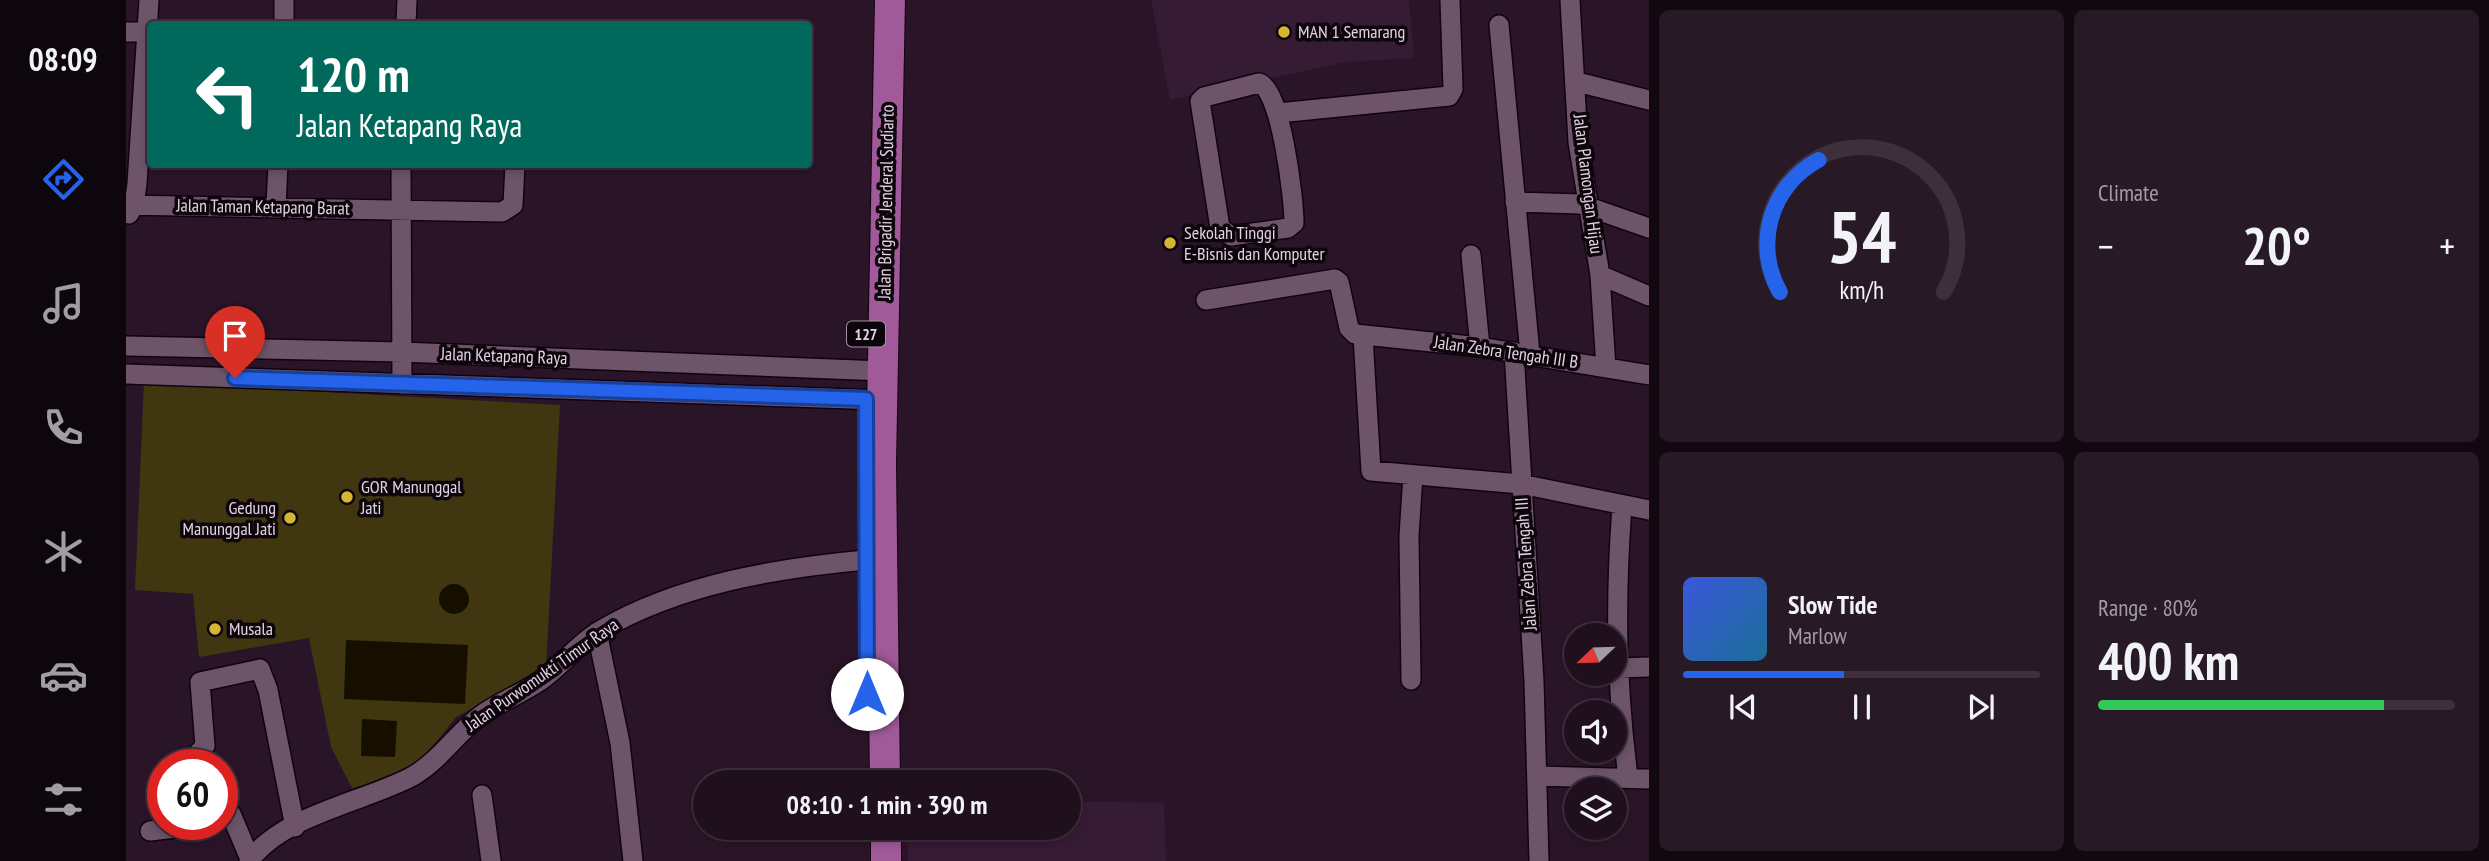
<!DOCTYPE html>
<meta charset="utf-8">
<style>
body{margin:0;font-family:"PT Sans Narrow",sans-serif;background:#281927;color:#f1f3f6;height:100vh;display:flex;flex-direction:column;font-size:26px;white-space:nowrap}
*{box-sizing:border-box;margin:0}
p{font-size:23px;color:#a29da4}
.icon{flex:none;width:38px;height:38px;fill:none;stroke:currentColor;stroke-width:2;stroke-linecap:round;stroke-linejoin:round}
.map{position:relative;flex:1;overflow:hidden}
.side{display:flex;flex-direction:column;gap:10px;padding:10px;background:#120910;width:840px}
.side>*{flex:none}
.top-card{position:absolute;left:21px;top:21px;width:665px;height:147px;border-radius:7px;box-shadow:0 4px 10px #0003,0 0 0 2px #3d303c;background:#00695c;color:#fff;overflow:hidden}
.needle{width:46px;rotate:247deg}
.buttons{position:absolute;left:1438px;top:623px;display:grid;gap:14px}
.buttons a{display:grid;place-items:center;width:63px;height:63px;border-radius:50%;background:#20101e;box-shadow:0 4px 10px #0003,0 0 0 2px #3d303c;font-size:35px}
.speed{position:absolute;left:21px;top:749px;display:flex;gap:14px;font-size:35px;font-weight:700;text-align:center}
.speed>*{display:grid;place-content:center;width:91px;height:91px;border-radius:50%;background:#20101e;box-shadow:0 4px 10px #0003,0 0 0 2px #3d303c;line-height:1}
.speed .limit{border:10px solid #d22;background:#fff;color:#111}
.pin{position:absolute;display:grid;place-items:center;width:60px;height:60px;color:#fff;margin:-72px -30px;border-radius:50% 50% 50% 0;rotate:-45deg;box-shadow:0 0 7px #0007}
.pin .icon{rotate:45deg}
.me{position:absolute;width:77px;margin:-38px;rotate:0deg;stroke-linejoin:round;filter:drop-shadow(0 0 5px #0008)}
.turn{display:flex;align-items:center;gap:24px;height:147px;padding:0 35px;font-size:32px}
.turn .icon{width:91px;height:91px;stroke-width:2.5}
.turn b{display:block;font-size:49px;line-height:60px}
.big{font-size:52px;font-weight:700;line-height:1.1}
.side .card{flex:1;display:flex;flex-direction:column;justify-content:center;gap:10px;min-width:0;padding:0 24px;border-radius:10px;background:#281927}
.side .dial{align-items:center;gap:0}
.dial svg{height:182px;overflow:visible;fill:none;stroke:#3d303c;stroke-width:7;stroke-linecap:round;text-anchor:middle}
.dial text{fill:#f1f3f6;stroke:none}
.song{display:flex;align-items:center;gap:21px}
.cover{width:84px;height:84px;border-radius:10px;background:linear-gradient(135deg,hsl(230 70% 55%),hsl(200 70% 35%))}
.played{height:7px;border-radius:4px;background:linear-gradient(90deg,#2563eb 45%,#3d303c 45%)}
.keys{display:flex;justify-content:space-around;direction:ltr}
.heat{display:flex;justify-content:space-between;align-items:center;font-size:38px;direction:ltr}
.charge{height:10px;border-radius:5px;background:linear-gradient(90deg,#34c759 80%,#3d303c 0)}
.side .tiles{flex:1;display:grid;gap:10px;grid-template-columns:repeat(2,1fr)}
.trip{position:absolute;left:567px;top:770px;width:388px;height:70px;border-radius:35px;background:#20101e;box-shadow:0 4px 10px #0003,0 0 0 2px #3d303c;font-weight:700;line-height:70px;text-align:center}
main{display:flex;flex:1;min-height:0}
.tab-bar{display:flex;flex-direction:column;width:126px;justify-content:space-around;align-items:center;background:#0d060c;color:#a29da4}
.tab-bar .icon{width:49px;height:49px}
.tab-bar .on{color:#2563eb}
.tab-bar b{font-size:32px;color:#f1f3f6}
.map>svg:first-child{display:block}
</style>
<main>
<nav class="tab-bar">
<b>08:09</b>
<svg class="icon on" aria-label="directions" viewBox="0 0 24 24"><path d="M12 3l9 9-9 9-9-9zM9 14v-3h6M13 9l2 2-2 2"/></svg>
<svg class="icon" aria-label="music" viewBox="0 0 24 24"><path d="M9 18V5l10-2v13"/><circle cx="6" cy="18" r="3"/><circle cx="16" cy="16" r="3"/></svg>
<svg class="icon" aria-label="phone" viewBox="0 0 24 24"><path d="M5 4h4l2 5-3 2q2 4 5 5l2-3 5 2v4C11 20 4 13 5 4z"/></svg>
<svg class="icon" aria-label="climate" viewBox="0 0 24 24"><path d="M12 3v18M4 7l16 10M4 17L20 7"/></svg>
<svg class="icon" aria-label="car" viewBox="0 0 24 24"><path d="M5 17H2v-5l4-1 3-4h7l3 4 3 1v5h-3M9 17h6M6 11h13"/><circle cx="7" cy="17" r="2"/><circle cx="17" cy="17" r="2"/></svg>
<svg class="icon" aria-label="filters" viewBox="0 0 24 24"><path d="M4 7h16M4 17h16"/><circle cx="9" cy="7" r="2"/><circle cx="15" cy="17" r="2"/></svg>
</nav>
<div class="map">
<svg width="1523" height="861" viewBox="0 0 1523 861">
<rect width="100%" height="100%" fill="#2a1528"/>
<path fill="#351b33" d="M 1025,0 L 1283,0 L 1288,58 L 1220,62 L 1044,100 Z
M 943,801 L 1038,803 L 1040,861 L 782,861 L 783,828 L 943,828 Z"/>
<path fill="#403610" d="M 18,382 L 434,405 L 420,669 L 330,717 L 284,775 L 226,788 L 205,747 L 183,638 L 73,657 L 67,594 L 9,590 Z"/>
<path fill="#160f00" d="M313 599a15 15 0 1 1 30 0a15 15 0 1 1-30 0Z
M 220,640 L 342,645 L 339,704 L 218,699 Z
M 236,719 L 271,721 L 269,757 L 235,756 Z"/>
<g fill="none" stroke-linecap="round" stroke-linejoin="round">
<defs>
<path id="minor" d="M 1444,0 L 1452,142 L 1474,275 L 1480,368
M 158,24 L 158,0
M 280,24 L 281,0
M 1373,25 L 1404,354
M 0,32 L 21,32
M 1451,82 L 1523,100
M 1133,83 C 1155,89 1168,199 1168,223 L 1162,228 L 1105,236 L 1094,228 L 1074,101 L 1078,97 Z
M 1152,113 L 1323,96 L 1327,89 L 1324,0
M 275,164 L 276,384
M 1389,202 L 1454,204 L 1523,228
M 0,205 L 376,212 L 387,205 L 389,164
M 150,206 L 152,164
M 3,214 L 8,205 L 11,184 L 23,0
M 1345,255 L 1354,347
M 1474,275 L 1523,296
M 1080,300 L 1209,279 L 1213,282 L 1223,328 L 1229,334 L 1354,347 L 1523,375
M 1237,336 L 1245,471 L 1395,484 L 1523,510
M 0,346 L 275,352 L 757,371
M 1388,352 L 1408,681 L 1413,861
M 0,374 L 756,400
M 1496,506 C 1489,601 1490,682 1502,777
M 471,632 L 494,743 L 507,861
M 1492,668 L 1523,667
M 1285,680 L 1283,536 L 1287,475
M 61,765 L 79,746 L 74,682 L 134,669 L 142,690 L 169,827
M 1411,776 L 1523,779
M 356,795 L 365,861
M 96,810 L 105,814 L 124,859
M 24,831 L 49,828 L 54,824
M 123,861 C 158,814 239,802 287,776 C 313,761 330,734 354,716 C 373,702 395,694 414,681 C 436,666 452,643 475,630 C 554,584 651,568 740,560"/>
<path id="primary" d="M 759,782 L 755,464 L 764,0
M 760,828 L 760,861"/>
</defs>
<use href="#minor" stroke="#120210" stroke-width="22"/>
<use href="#primary" stroke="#120210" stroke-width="32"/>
<use href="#minor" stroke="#6d5469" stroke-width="19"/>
<use href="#primary" stroke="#a05a99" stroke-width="30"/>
</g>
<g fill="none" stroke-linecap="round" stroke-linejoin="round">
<defs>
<path id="route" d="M 109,378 L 740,399 L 741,694"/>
</defs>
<use href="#route" stroke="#184099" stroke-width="18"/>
<use href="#route" stroke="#2563eb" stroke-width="12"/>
</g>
<g fill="#d6b534" stroke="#0d050c" stroke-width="2.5">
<circle cx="1158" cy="32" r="7"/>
<circle cx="1044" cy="243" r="7"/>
<circle cx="221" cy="497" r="7"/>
<circle cx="164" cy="518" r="7"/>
<circle cx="89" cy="629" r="7"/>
</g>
<g text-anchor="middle" stroke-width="7" stroke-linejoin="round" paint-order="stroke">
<rect fill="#0d050c" stroke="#a295a0" stroke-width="2" x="721" y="321.5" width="38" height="25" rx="5"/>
<g font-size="16" font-weight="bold" fill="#e2d3e0">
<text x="740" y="340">127</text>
</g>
<g font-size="18" fill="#e2d3e0" stroke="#0d050c" text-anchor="start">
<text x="1172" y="38">MAN 1 Semarang</text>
<text x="1058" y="239">Sekolah Tinggi<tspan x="1058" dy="21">E-Bisnis dan Komputer</tspan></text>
<text x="235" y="493">GOR Manunggal<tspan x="235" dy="21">Jati</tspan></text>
<text x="150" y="514" text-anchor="end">Gedung<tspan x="150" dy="21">Manunggal Jati</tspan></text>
<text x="103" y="635">Musala</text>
</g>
<g font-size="18" fill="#e2d3e0" stroke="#0d050c">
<text transform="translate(1462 184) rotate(83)" y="6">Jalan Plamongan Hijau</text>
<text transform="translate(760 202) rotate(-89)" y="6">Jalan Brigadir Jenderal Sudiarto</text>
<text transform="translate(137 207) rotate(1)" y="6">Jalan Taman Ketapang Barat</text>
<text transform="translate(1380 352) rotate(8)" y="6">Jalan Zebra Tengah III B</text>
<text transform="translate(378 356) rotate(2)" y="6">Jalan Ketapang Raya</text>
<text transform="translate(1400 564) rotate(-94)" y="6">Jalan Zebra Tengah III</text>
<text transform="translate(416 675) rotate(-35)" y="6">Jalan Purwomukti Timur Raya</text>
</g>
</g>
</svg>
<div class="buttons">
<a><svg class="needle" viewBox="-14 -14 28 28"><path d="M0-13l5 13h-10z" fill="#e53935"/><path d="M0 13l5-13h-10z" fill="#a29da4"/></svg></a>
<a><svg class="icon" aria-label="sound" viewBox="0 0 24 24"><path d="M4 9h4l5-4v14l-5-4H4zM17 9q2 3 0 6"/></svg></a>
<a><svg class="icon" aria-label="layers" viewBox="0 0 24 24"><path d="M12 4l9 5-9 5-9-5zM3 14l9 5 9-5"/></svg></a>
</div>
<div class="speed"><div class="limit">60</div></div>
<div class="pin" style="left:109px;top:378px;background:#d93025"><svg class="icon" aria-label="arrive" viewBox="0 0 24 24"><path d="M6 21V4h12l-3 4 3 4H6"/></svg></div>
<svg class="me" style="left:741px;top:694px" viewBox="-20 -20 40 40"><circle r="19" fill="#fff"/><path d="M0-13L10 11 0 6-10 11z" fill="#2563eb"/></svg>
<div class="trip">08:10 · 1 min · 390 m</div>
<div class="top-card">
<div class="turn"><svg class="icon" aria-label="left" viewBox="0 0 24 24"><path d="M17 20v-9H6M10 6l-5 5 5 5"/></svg><div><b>120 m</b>Jalan Ketapang Raya</div></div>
</div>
</div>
<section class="side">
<div class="tiles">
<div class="card dial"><svg viewBox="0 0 100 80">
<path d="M14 69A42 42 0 1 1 86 69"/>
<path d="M14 69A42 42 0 0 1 31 11" stroke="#2563eb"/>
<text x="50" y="56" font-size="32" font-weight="700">54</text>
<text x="50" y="72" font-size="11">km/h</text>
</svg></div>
<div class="card"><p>Climate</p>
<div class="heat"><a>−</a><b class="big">20°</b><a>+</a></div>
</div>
<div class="card">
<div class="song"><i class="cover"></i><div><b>Slow Tide</b><p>Marlow</p></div></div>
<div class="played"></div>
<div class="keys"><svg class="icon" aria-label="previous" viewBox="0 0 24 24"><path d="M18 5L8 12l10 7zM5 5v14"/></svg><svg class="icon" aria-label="pause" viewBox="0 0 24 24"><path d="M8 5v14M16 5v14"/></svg><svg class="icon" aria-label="next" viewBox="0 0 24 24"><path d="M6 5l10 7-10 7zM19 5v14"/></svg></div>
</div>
<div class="card"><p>Range · 80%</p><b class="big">400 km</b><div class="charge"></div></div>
</div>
</section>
</main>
